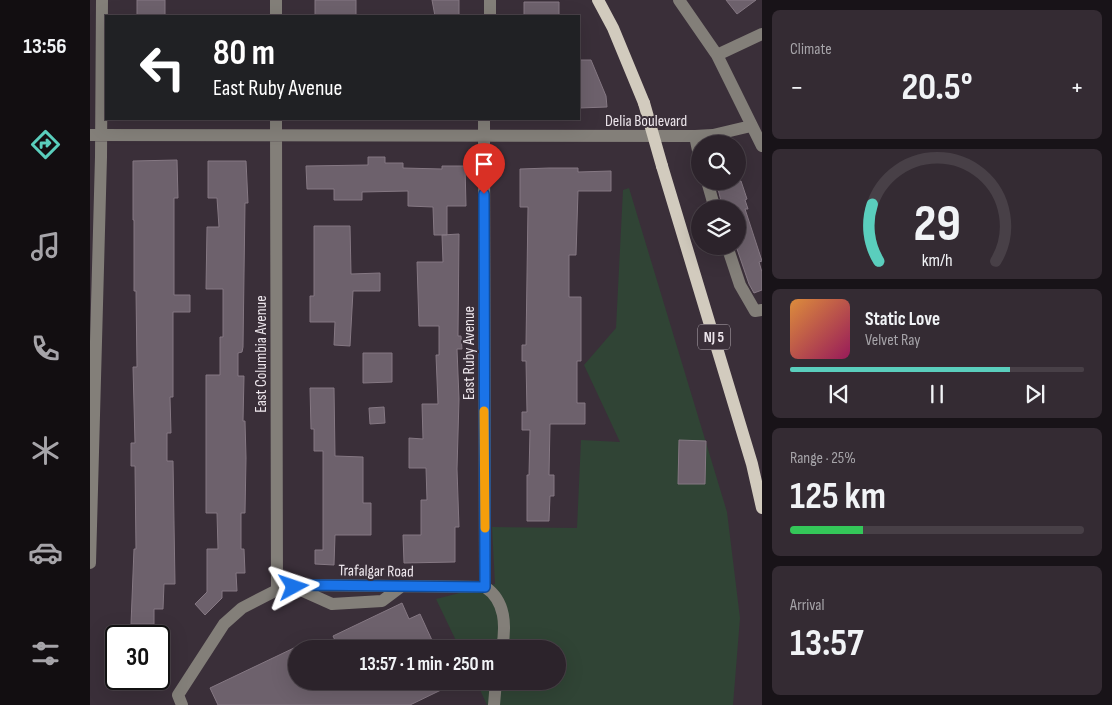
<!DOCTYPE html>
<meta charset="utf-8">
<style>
body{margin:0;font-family:"Sofia Sans Condensed",sans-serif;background:#342b33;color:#f1f3f6;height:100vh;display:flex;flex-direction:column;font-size:19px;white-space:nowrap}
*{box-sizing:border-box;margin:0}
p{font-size:16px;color:#a6a4a9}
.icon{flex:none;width:28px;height:28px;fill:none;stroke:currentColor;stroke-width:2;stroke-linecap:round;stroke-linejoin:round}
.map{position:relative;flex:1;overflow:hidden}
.panel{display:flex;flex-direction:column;gap:10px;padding:10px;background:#181318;width:350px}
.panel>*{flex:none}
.hud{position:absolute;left:15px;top:15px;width:475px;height:105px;border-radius:0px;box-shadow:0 5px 20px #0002,0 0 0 1px #484047;background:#202124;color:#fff;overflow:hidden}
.tools{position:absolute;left:601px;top:135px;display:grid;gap:10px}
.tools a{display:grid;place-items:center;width:55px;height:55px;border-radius:50%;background:#2c232b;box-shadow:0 5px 20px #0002,0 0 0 1px #484047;font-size:25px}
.speed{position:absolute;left:15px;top:625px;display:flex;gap:10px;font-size:25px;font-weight:700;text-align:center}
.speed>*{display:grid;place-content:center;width:65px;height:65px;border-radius:50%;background:#2c232b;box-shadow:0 5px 20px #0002,0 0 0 1px #484047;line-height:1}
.speed .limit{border:2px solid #111;border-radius:8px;background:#fff;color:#111}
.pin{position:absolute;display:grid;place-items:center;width:42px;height:42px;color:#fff;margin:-51px -21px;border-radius:50% 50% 50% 0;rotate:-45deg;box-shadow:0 0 5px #0007}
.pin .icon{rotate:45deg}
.me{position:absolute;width:55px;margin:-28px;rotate:85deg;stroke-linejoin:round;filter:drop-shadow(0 0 4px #0008)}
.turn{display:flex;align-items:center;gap:18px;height:105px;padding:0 25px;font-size:22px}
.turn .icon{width:65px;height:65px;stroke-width:2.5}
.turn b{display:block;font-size:35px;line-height:42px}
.big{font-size:38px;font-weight:700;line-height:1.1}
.panel .card{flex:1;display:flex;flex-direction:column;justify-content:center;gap:8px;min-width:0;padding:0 18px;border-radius:8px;background:#342b33}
.panel .dial{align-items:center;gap:0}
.dial svg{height:130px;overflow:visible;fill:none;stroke:#484047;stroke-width:7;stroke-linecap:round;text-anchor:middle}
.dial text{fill:#f1f3f6;stroke:none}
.song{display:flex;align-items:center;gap:15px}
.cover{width:60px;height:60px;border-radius:8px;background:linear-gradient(135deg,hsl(30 70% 55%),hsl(330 70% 35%))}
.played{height:5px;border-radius:2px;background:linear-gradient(90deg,#5acebd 75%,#484047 75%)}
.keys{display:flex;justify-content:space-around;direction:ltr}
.heat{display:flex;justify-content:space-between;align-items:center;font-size:28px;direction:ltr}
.charge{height:8px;border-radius:4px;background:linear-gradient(90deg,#34c759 25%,#484047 0)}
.trip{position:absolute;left:198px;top:640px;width:278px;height:50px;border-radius:25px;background:#2c232b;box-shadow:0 5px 20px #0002,0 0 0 1px #484047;font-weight:700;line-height:50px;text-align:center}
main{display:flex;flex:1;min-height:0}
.dock{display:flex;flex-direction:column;width:90px;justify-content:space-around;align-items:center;background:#120e11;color:#a6a4a9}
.dock .icon{width:35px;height:35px}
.dock .selected{color:#5acebd}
.dock b{font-size:22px;color:#f1f3f6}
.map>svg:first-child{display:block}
</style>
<main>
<nav class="dock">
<b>13:56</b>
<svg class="icon selected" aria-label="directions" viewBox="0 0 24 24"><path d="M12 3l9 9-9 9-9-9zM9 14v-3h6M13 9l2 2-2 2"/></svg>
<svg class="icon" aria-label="music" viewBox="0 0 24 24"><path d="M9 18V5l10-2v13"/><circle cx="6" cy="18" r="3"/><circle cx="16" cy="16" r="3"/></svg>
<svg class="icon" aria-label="phone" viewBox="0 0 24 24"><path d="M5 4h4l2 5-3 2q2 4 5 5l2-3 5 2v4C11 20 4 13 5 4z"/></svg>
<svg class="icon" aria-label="climate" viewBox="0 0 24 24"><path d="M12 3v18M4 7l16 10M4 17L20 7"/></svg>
<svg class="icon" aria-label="car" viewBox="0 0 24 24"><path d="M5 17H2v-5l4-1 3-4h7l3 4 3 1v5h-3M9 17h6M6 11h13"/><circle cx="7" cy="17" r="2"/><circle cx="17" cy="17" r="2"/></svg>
<svg class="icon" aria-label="filters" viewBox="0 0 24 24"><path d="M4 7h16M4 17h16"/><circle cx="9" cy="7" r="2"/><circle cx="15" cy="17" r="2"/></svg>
</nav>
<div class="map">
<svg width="672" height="705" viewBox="0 0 672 705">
<rect width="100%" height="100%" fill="#3a2f39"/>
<path fill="#304435" d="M 539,188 L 637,512 L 650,618 L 643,705 L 397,705 L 386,681 L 466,681 L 466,649 L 370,649 L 346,599 L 405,584 L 402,527 L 487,528 L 491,440 L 530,442 L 494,365 L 526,328 L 533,190 Z"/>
<path fill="#6d616c" stroke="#857883" d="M 47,0 L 75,0 L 75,16 L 47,16 Z
M 225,0 L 266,0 L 266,16 L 225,16 Z
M 342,0 L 369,0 L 369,16 L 345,16 Z
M 636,0 L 666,0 L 647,14 Z
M 434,2 L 469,2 L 469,16 L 434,16 Z
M 489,60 L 501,60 L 516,96 L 517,107 L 489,108 Z
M 278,157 L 295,157 L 295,163 L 313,163 L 313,168 L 352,169 L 352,166 L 375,166 L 376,206 L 357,206 L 357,235 L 344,235 L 343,207 L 318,206 L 318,191 L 272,192 L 272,200 L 244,200 L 244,189 L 217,189 L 216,166 L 278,165 Z
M 87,160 L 88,198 L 84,198 L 84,295 L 100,295 L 100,312 L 83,312 L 83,397 L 80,397 L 81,433 L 77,433 L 77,461 L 83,461 L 85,584 L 74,584 L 73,609 L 64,609 L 64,624 L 41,624 L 44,549 L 46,549 L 45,466 L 41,466 L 41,443 L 45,443 L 43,367 L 47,367 L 46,291 L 44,291 L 44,220 L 43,220 L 43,161 Z
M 118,161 L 156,161 L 158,203 L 155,203 L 153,347 L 152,352 L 148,353 L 148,376 L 154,376 L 153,421 L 155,421 L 156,458 L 155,513 L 151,513 L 151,549 L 154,549 L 155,573 L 146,573 L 147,591 L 132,591 L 132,598 L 115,615 L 105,604 L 117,592 L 117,549 L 128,549 L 127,513 L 116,513 L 116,375 L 130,375 L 130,337 L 133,337 L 133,289 L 116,289 L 117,227 L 129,227 L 127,198 L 118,198 Z
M 459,168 L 488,168 L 488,172 L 521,171 L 521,191 L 488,191 L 486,255 L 479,255 L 479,297 L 491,297 L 491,361 L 487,361 L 487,403 L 495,403 L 495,424 L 460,424 L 459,475 L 464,475 L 464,496 L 460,496 L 459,521 L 437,521 L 437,475 L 439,475 L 440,430 L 432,430 L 432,412 L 437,412 L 436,361 L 432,361 L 432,345 L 436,345 L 438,207 L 430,207 L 430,169 Z
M 626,181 L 651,181 L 657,199 L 655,200 L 658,209 L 655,209 L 672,261 L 669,262 L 672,272 L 672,290 L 664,293 L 659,284 L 646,246 L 648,246 L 648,209 L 633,209 Z
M 224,226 L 260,226 L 261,274 L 290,273 L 290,291 L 263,291 L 260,346 L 244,345 L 245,322 L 220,322 L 220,296 L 224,296 Z
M 369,234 L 368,336 L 371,336 L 372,349 L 367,349 L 369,399 L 367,469 L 369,527 L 365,527 L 365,562 L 314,563 L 313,535 L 331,535 L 331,500 L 337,500 L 336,468 L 319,468 L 319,438 L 333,439 L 332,404 L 348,404 L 346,355 L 349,355 L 349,326 L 329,326 L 327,262 L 353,262 L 352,235 Z
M 273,353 L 302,353 L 302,382 L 273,383 Z
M 220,388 L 244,388 L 245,456 L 273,457 L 273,503 L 281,503 L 281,535 L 245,535 L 244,565 L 225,564 L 225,550 L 233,550 L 233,451 L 224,451 L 224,429 L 221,429 Z
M 294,407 L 295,423 L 280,424 L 279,408 Z
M 589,440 L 616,441 L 615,484 L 588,484 Z
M 312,603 L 319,619 L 330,614 L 346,649 L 249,649 L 243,636 Z
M 206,647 L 206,681 L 347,681 L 351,690 L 320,705 L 128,705 L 120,688 Z"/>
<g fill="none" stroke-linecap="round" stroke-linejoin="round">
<path stroke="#837f79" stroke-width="12" d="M 186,0 L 186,16
M 589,0 L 627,55 L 672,146
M 400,16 L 400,0
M 627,55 L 672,34
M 186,119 L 187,590
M 394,119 L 395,587
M 0,135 L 605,136 L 623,135 L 661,126
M 605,136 L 610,160
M 617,181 L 625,209
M 637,246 L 650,285 L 665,311 L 672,310
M 0,563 L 11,157 L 12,0
M 204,587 L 242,604 L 292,601 L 312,586
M 395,587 C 416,601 416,626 412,649
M 92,705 L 88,695 L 134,624 L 152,608 L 187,590 L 216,585 L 395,587
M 404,705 L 406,681"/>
<path stroke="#d2cbbe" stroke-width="12" d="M 508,0 L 523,28 L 554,103
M 572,166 L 662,464 L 672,508"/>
<path stroke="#d2cbbe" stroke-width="12" d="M 554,103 L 572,166"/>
</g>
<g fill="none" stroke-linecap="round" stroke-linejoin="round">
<defs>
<path id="route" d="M 204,587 L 216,585 L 395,587 L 394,194"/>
</defs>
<use href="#route" stroke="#114b97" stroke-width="12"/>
<use href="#route" stroke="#1a73e8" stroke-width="9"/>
<path stroke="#f59e0b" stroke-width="9" d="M 394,411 L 395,528"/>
</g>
<g text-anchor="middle" stroke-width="4" stroke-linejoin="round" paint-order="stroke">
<rect fill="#3a2f39" stroke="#b7afb6" stroke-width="1" x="608" y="324.5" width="32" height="25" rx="4"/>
<g font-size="15" font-weight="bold" fill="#ede6ec">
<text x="624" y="342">NJ 5</text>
</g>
<g font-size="16" fill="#ede6ec" stroke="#3a2f39">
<text x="556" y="126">Delia Boulevard</text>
<text transform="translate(378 353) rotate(-90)" y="6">East Ruby Avenue</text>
<text transform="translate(170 354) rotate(-90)" y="6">East Columbia Avenue</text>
<text transform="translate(286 570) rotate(1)" y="6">Trafalgar Road</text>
</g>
</g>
</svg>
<div class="tools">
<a><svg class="icon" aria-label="search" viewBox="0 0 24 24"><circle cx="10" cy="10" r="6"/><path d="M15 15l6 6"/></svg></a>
<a><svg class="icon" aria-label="layers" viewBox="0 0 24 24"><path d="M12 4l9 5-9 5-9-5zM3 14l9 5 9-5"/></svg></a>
</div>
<div class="speed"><div class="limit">30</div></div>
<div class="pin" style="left:394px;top:194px;background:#d93025"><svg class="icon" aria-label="arrive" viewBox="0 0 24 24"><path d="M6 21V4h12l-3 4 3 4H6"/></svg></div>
<svg class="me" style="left:204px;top:587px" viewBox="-20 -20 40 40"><path d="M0-17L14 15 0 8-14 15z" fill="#1a73e8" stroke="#fff" stroke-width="4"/></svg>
<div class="trip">13:57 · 1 min · 250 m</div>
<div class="hud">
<div class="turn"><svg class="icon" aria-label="left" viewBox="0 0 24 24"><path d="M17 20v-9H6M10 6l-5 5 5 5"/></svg><div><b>80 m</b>East Ruby Avenue</div></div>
</div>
</div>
<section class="panel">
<div class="card"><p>Climate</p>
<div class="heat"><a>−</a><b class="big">20.5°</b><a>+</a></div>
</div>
<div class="card dial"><svg viewBox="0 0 100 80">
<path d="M14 69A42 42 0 1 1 86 69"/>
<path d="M14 69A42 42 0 0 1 10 34" stroke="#5acebd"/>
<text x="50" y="56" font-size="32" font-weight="700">29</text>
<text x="50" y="72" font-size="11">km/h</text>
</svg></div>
<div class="card">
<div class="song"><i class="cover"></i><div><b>Static Love</b><p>Velvet Ray</p></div></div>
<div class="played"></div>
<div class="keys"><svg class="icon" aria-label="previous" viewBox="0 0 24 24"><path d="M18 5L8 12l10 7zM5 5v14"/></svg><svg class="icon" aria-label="pause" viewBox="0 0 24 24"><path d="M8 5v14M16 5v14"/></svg><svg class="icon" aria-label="next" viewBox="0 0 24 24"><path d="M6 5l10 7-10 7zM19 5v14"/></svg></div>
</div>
<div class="card"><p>Range · 25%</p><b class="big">125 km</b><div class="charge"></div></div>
<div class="card"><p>Arrival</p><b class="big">13:57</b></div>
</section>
</main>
